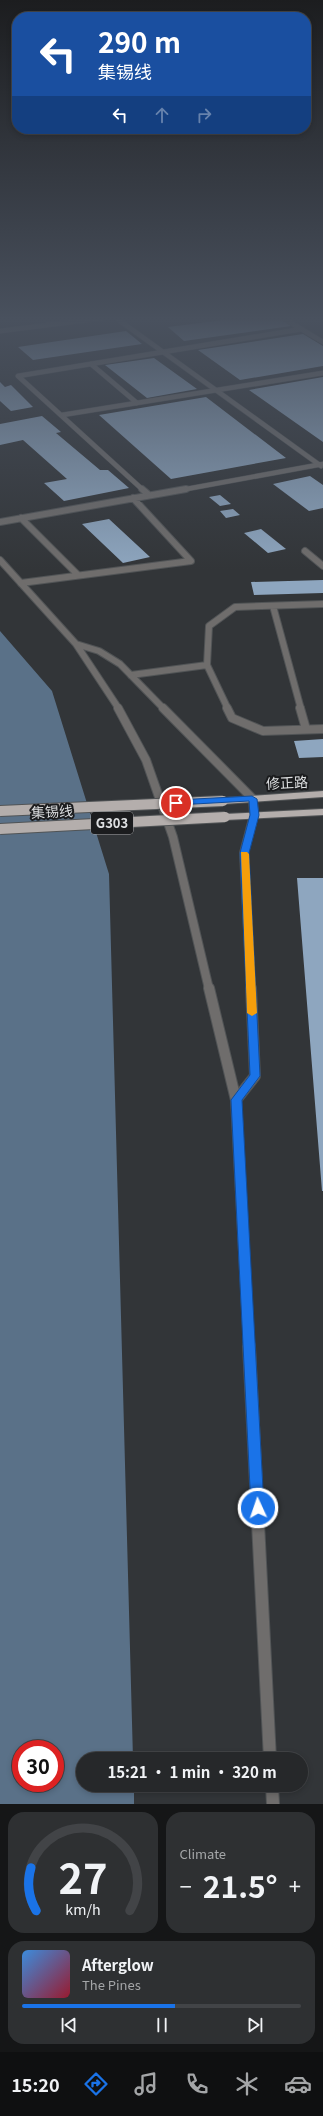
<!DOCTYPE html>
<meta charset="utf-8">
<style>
body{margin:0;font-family:Georgia,"Noto Sans SC",serif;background:#2e3032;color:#f1f3f6;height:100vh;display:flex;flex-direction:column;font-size:15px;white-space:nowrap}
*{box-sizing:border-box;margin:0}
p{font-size:13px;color:#a4a6a8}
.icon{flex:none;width:22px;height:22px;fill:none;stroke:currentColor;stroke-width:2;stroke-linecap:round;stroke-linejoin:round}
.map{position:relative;height:1804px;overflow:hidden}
.panel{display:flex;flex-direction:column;gap:8px;padding:8px;background:#151617;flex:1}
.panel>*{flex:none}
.top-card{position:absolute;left:12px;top:12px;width:299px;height:122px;border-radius:16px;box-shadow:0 2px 6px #0003,0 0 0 1px #424447;background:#1a4fa0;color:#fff;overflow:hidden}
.speed{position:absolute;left:12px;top:1740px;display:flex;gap:8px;font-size:20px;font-weight:700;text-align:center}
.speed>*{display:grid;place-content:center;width:52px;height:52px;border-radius:50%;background:#26282a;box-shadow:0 2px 6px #0003,0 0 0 1px #424447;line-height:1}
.speed .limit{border:6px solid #d22;background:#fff;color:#111}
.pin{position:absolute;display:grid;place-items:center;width:34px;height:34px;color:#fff;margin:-17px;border:2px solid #fff;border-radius:50%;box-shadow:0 1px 4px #0007}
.me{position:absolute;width:44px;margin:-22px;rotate:357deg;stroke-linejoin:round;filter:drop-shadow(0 0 3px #0008)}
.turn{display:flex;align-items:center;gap:14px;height:84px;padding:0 20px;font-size:18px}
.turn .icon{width:52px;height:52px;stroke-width:2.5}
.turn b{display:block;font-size:28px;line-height:34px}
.lanes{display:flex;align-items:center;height:38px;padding:0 20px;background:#0003;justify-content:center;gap:20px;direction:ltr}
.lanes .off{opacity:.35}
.big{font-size:30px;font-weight:700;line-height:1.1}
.panel .widget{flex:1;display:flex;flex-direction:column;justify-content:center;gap:6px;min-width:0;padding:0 14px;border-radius:16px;background:#2e3032}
.panel .dial{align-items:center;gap:0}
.dial svg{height:104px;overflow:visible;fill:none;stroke:#424447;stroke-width:7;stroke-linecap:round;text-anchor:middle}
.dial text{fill:#f1f3f6;stroke:none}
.song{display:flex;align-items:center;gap:12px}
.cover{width:48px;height:48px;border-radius:6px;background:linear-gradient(135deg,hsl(210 70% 55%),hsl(350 70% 35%))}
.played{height:4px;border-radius:2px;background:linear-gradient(90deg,#1a73e8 55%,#424447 55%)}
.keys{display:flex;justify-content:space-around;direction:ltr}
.heat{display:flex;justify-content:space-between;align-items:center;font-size:22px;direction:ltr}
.panel .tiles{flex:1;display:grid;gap:8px;grid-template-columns:1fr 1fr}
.widget:last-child{grid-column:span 2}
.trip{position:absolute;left:76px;top:1752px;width:232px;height:40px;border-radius:20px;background:#26282a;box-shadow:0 2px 6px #0003,0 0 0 1px #424447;font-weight:700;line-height:40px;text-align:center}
.menu{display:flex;height:64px;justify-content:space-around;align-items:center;background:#0f1011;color:#a4a6a8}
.menu .icon{width:28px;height:28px}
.menu .selected{color:#1a73e8}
.menu b{font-size:18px;color:#f1f3f6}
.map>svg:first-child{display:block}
</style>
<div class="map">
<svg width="323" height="1804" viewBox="0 0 323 1804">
<rect width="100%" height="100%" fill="#323538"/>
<path fill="#5a7188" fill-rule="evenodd" d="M 0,631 L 52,691 L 109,874 L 133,1759 L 83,1759 L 83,1785 L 134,1785 L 134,1804 L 0,1804 ZM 21,1749 L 55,1749 L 55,1783 L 21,1783 Z"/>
<path fill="#8ea6bf" d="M 240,318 L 279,318 L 291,326 L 184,341 L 168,327 Z
M 126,331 L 142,344 L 33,360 L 18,347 Z
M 303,334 L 323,346 L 323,366 L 240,380 L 198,350 Z
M 154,358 L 197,389 L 147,398 L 105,365 Z
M 323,377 L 323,442 L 249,390 Z
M 0,382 L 5,387 L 11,385 L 33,407 L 11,411 L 0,401 Z
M 206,397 L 286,458 L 171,479 L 99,415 Z
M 42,416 L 61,432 L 56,433 L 100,470 L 108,470 L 129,488 L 64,501 L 44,483 L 67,479 L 23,440 L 0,445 L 0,424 Z
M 310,476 L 323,485 L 323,508 L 309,511 L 273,484 Z
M 220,495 L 231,504 L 220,506 L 209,497 Z
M 233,509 L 240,515 L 226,518 L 220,511 Z
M 109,519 L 150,557 L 123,563 L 82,524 Z
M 261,529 L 286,549 L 268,553 L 244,533 Z
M 323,580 L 323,593 L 254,595 L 251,582 Z
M 323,739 L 323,757 L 299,758 L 294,741 Z
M 297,878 L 323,878 L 323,1191 L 322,1191 Z"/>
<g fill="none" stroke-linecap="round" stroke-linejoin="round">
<defs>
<path id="service-far2" d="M 116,318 L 321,466
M 283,318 L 323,342
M 91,364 L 137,403
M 62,415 L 323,373
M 143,490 L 18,376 L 302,329
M 181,490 L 323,464"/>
<path id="service-far1" d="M 142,489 L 149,495
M 21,518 L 78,575
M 0,522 L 186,489
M 305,551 L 323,566
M 21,583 L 191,561 L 133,498
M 273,606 L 301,709
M 207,665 L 209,626 L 235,607 L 323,604
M 131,675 L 207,665 L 228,709"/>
<path id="service" d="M 227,708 L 232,718 L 263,731 L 323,729
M 300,708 L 306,729"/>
<path id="minor-far3" d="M 0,560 L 76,644 L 99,651 L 120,664 L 164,709
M 76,644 L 119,709"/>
<path id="minor-far2" d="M 118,708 L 146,760 L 173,837 L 209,989
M 163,708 L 253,799 L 254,815 L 244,853 L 251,989"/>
<path id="minor-far1" d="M 209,988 L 236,1100 L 249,1347
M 236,1100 L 255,1076 L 251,988"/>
<path id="minor" d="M 249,1346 L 270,1759
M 272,1785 L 273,1804"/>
<path id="tertiary" d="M 0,331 L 103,318"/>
<path id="trunk" d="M 323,791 L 323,797 L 223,804 L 218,801 L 223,798 Z
M 323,809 L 323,815 L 225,820 L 220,817 L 225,814 Z"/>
</defs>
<use href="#service-far2" stroke="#515456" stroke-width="5.5"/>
<use href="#service-far1" stroke="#515456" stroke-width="8"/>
<use href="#service" stroke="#515456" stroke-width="10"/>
<use href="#minor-far3" stroke="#515456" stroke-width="8"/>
<use href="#minor-far2" stroke="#515456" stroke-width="10"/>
<use href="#minor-far1" stroke="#515456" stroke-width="12"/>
<use href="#minor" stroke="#515456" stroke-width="14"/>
<use href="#tertiary" stroke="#515456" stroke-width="5.5"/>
<use href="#trunk" stroke="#515456" stroke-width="2"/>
<use href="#service-far2" stroke="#6f6d6c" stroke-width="4.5"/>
<use href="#service-far1" stroke="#6f6d6c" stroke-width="6"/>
<use href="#service" stroke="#6f6d6c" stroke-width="8"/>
<use href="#minor-far3" stroke="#6f6d6c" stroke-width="6"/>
<use href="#minor-far2" stroke="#6f6d6c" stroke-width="8"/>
<use href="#minor-far1" stroke="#6f6d6c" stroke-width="10"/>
<use href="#minor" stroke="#6f6d6c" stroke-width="12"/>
<use href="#tertiary" stroke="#6f6d6c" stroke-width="4.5"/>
<use href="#trunk" fill="#b4aeac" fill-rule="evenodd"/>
<defs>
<path id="trunk-bridge" d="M 0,811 L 223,801
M 0,829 L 225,817"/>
</defs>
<use href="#trunk-bridge" stroke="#515456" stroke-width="12" stroke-linecap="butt"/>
<use href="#trunk-bridge" stroke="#b4aeac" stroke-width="10"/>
</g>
<linearGradient id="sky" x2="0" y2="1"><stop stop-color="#1c1d1f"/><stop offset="0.56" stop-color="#49515e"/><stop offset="1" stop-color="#49515e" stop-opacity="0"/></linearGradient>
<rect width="323" height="570" fill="url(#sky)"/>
<path fill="#1a73e8" stroke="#114b97" d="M 252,796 L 257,799 L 259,815 L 249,853 L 260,1076 L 242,1100 L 264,1508 L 262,1512 L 258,1514 L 253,1512 L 251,1508 L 231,1100 L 250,1075 L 240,853 L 250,815 L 249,801 L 176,805 L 172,803 L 176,800 Z"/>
<path fill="#f59e0b" d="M 241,852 L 247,852 L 249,854 L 257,1013 L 252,1016 L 247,1013 Z"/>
<g text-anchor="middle" stroke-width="4" stroke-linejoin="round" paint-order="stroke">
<rect fill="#1b1c1e" stroke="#a3a4a6" stroke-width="1" x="91" y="812" width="42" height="22" rx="3"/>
<g font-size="13" font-weight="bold" fill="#dddfe1">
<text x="112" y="828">G303</text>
</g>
<g font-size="14" fill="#dddfe1" stroke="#1b1c1e">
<text transform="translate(287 783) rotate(-3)" y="5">修正路</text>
<text transform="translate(52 812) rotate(-3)" y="5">集锡线</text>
</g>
</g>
</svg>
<div class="speed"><div class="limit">30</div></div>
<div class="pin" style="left:176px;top:803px;background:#d93025"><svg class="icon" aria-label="arrive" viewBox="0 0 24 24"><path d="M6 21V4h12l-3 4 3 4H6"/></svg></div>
<svg class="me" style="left:258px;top:1508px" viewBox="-20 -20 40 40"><circle r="17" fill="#1a73e8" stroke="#fff" stroke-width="3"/><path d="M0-11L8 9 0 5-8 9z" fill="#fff"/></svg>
<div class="trip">15:21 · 1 min · 320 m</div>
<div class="top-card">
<div class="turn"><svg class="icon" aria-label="left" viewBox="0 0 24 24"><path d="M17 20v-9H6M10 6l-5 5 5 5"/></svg><div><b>290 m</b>集锡线</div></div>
<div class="lanes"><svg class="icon" aria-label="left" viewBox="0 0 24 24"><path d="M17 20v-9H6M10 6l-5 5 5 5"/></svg><svg class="icon off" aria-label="ahead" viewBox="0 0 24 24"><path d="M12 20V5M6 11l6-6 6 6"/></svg><svg class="icon off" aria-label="right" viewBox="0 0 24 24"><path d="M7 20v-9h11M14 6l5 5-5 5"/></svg></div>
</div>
</div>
<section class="panel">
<div class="tiles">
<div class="widget dial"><svg viewBox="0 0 100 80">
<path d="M14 69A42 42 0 1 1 86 69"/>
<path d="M14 69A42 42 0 0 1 10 36" stroke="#1a73e8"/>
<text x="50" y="56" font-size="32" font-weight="700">27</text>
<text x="50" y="72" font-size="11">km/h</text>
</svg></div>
<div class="widget"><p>Climate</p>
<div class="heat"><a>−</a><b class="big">21.5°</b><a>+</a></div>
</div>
<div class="widget">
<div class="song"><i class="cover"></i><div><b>Afterglow</b><p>The Pines</p></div></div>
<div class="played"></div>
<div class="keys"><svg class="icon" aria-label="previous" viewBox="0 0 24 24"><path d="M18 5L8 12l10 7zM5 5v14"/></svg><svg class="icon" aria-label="pause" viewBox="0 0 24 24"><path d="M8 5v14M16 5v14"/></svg><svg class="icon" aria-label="next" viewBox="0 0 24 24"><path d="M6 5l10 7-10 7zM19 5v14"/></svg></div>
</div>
</div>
</section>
<nav class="menu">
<b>15:20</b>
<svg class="icon selected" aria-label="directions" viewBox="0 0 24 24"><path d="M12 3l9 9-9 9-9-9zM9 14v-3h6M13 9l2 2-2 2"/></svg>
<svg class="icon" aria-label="music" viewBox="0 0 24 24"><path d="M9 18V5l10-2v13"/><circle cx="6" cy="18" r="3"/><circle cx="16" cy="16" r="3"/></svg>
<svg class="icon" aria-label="phone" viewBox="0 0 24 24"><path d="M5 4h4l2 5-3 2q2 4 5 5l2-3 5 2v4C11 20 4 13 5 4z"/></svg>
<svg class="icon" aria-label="climate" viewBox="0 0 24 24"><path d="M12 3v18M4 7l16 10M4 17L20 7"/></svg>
<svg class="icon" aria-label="car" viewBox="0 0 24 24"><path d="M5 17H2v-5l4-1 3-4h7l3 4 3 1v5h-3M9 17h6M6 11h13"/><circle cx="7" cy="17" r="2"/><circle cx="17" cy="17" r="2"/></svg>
</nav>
